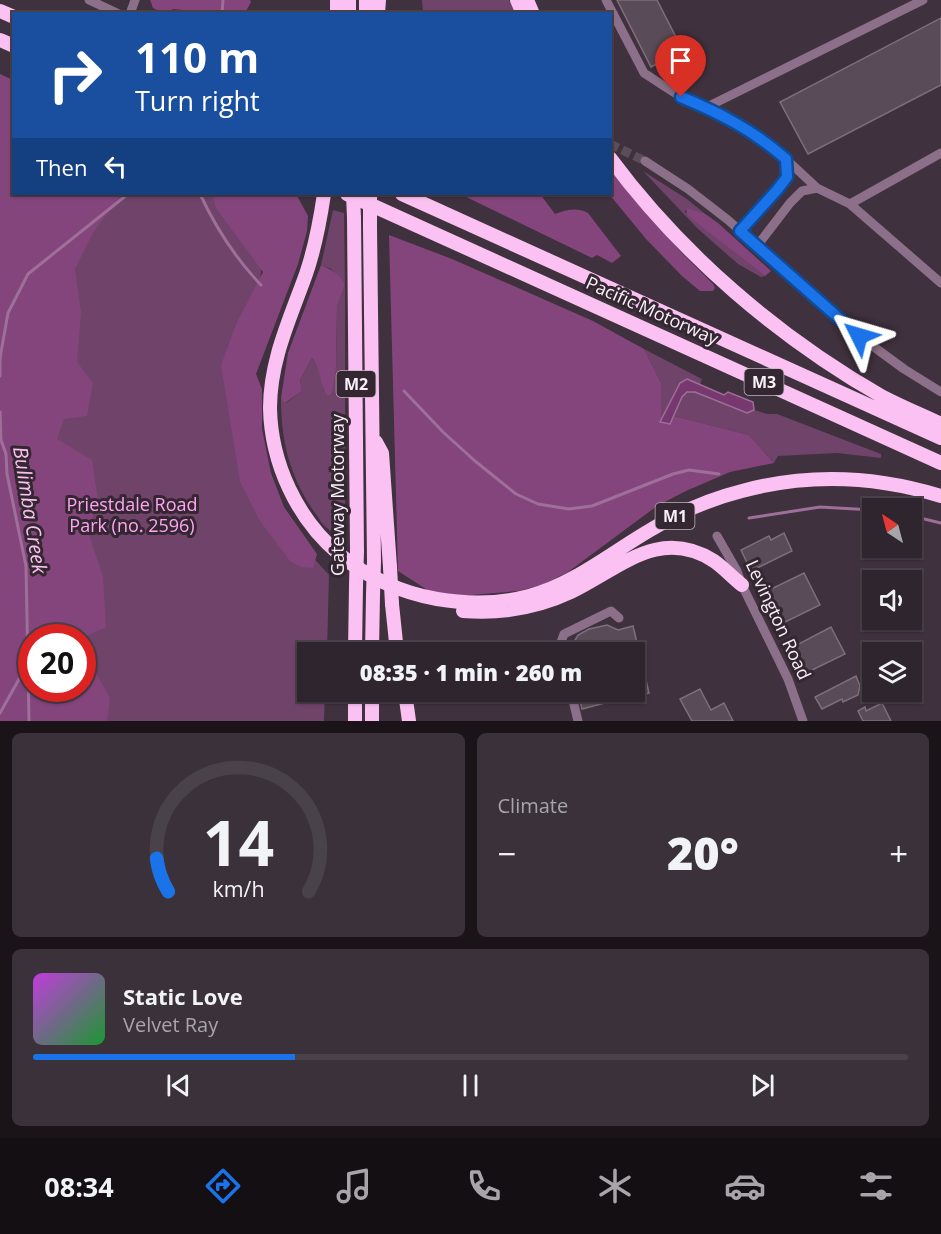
<!DOCTYPE html>
<meta charset="utf-8">
<style>
body{margin:0;font-family:"Open Sans",sans-serif;background:#3b313a;color:#f1f3f6;height:100vh;display:flex;flex-direction:column;font-size:22px;white-space:nowrap}
*{box-sizing:border-box;margin:0}
p{font-size:20px;color:#a7a5aa}
.icon{flex:none;width:33px;height:33px;fill:none;stroke:currentColor;stroke-width:2;stroke-linecap:round;stroke-linejoin:round}
.map{position:relative;height:721px;overflow:hidden}
.sheet{display:flex;flex-direction:column;gap:12px;padding:12px;background:#1a1419;flex:1}
.sheet>*{flex:none}
.hud{position:absolute;left:12px;top:12px;width:600px;height:183px;border-radius:0px;box-shadow:0 2px 4px #0004,0 0 0 2px #4a424a;background:#1a4fa0;color:#fff;overflow:hidden}
.needle{width:39px;rotate:324deg}
.controls{position:absolute;left:862px;top:498px;display:grid;gap:12px}
.controls a{display:grid;place-items:center;width:60px;height:60px;border-radius:0px;background:#2f252e;box-shadow:0 2px 4px #0004,0 0 0 2px #4a424a;font-size:30px}
.speed{position:absolute;left:18px;top:624px;display:flex;gap:12px;font-size:30px;font-weight:700;text-align:center}
.speed>*{display:grid;place-content:center;width:78px;height:78px;border-radius:50%;background:#2f252e;box-shadow:0 2px 4px #0004,0 0 0 2px #4a424a;line-height:1}
.speed .limit{border:9px solid #d22;background:#fff;color:#111}
.pin{position:absolute;display:grid;place-items:center;width:51px;height:51px;color:#fff;margin:-62px -26px;border-radius:50% 50% 50% 0;rotate:-45deg;box-shadow:0 0 6px #0007}
.pin .icon{rotate:45deg}
.me{position:absolute;width:66px;margin:-33px;rotate:310deg;stroke-linejoin:round;filter:drop-shadow(0 0 4px #0008)}
.turn{display:flex;align-items:center;gap:21px;height:126px;padding:0 24px;font-size:27px}
.turn .icon{width:78px;height:78px;stroke-width:2.5}
.turn b{display:block;font-size:42px;line-height:51px}
.then{display:flex;align-items:center;height:57px;padding:0 24px;background:#0003;gap:12px;font-size:22px}
.big{font-size:45px;font-weight:800;line-height:1.1}
.sheet .widget{flex:1;display:flex;flex-direction:column;justify-content:center;gap:9px;min-width:0;padding:0 21px;border-radius:9px;background:#3b313a}
.sheet .dial{align-items:center;gap:0}
.dial svg{height:156px;overflow:visible;fill:none;stroke:#4a424a;stroke-width:7;stroke-linecap:round;text-anchor:middle}
.dial text{fill:#f1f3f6;stroke:none}
.song{display:flex;align-items:center;gap:18px}
.cover{width:72px;height:72px;border-radius:9px;background:linear-gradient(135deg,hsl(290 70% 55%),hsl(130 70% 35%))}
.played{height:6px;border-radius:3px;background:linear-gradient(90deg,#1a73e8 30%,#4a424a 30%)}
.keys{display:flex;justify-content:space-around;direction:ltr}
.heat{display:flex;justify-content:space-between;align-items:center;font-size:33px;direction:ltr}
.sheet .tiles{flex:1;display:grid;gap:12px;grid-template-columns:1fr 1fr}
.widget:last-child{grid-column:span 2}
.trip{position:absolute;left:297px;top:642px;width:348px;height:60px;border-radius:0px;background:#2f252e;box-shadow:0 2px 4px #0004,0 0 0 2px #4a424a;font-weight:800;line-height:60px;text-align:center}
.tabs{display:flex;height:96px;justify-content:space-around;align-items:center;background:#130f12;color:#a7a5aa}
.tabs .icon{width:42px;height:42px}
.tabs .on{color:#1a73e8}
.tabs b{font-size:27px;color:#f1f3f6}
.map>svg:first-child{display:block}
</style>
<div class="map">
<svg width="941" height="721" viewBox="0 0 941 721">
<rect width="100%" height="100%" fill="#3f313d"/>
<path fill="#6f436a" fill-rule="evenodd" d="M 422,0 L 509,0 L 516,13 L 423,13 Z
M 0,98 L 14,194 L 211,194 L 262,266 L 245,372 L 244,429 L 289,531 L 329,575 L 327,652 L 308,652 L 308,692 L 325,692 L 324,721 L 0,721 ZM 32,638 L 82,638 L 82,688 L 32,688 Z
M 643,171 L 687,199 L 704,213 L 686,209 L 685,212 L 765,276 L 761,277 L 738,264 L 697,228 Z
M 333,210 L 344,213 L 345,285 L 345,542 C 339,536 333,533 327,528 C 322,525 319,518 315,513 C 290,477 281,442 281,398 L 286,403 L 302,391 L 300,380 L 312,358 L 319,367 L 324,391 L 336,367 L 337,307 L 345,285 L 331,269 L 321,265 Z
M 644,349 L 702,379 L 700,385 L 687,379 L 680,383 L 660,422 L 661,383 Z
M 687,392 L 695,392 L 747,413 L 754,410 L 767,414 L 777,414 L 881,454 L 881,458 L 837,453 L 778,456 L 774,463 L 749,435 L 674,416 L 682,397 Z"/>
<path fill="#84457d" d="M 150,0 L 250,0 L 251,2 L 245,13 L 206,13 L 174,9 L 163,13 L 153,8 Z
M 0,74 L 13,80 L 14,194 L 122,194 L 94,231 L 75,269 L 81,312 L 77,362 L 93,383 L 87,416 L 64,419 L 57,439 L 92,460 L 98,500 L 88,532 L 103,576 L 106,627 L 83,638 L 32,638 L 32,688 L 82,688 L 83,650 L 110,698 L 107,721 L 0,721 Z
M 611,170 L 680,251 L 713,284 L 715,288 L 713,291 L 700,291 L 682,276 L 646,239 L 609,194 Z
M 212,194 L 296,194 L 308,216 L 307,231 L 298,264 L 256,374 L 262,389 L 262,429 L 271,473 L 284,507 L 317,554 L 313,568 L 301,567 L 290,561 L 260,521 L 240,481 L 221,365 L 237,322 L 263,272 L 216,208 Z
M 460,194 L 540,194 L 555,214 C 566,210 577,207 588,213 L 621,256 L 612,263 L 597,255 L 592,258 Z
M 686,208 L 704,213 L 718,223 L 771,271 L 765,276 L 687,215 Z
M 389,235 L 452,259 L 593,321 L 644,349 L 661,383 L 661,422 L 670,424 L 674,416 L 749,435 L 774,463 L 730,472 L 686,491 L 657,506 L 568,572 L 542,585 L 518,591 L 459,596 L 432,593 L 398,571 Z
M 321,265 C 332,270 340,274 345,285 L 337,307 L 336,367 L 332,393 L 328,396 C 318,384 323,371 312,358 L 300,380 L 302,391 L 285,403 L 281,398 L 288,353 Z"/>
<path fill="#773870" stroke="#9e6f99" stroke-width="1.5" d="M 687,379 L 724,395 L 728,392 L 753,402 L 754,410 L 747,413 L 695,392 L 687,392 L 682,397 L 670,424 L 660,422 L 680,383 Z"/>
<g fill="none" stroke-linecap="round" stroke-linejoin="round">
<path stroke="#9e6f99" stroke-width="3" d="M 222,14 L 223,0
M 200,194 C 215,226 237,260 261,285
M 0,376 L 0,358 L 8,313 L 28,274 L 128,194
M 404,391 L 443,432 L 475,461 L 516,494 L 538,504 L 569,509 L 592,506 L 673,474 L 689,470 L 719,474
M 0,412 L 1,440 L 6,454 L 7,474 L 26,566 L 29,721
M 912,516 L 941,523
M 749,518 L 820,507 L 873,510
M 0,713 L 27,665"/>
</g>
<path fill="#594b57" stroke="#7f6f7c" stroke-width="1.5" d="M 617,0 L 657,0 L 683,51 L 651,67 Z
M 941,18 L 941,85 L 808,154 L 780,102 Z
M 784,533 L 792,551 L 751,571 L 741,550 L 769,536 L 771,540 Z
M 804,573 L 820,605 L 779,625 L 763,593 Z
M 607,625 L 618,630 L 633,626 L 649,693 L 622,700 L 620,692 L 634,692 L 634,652 L 578,652 L 575,640 L 578,635 L 589,629 Z
M 831,627 L 845,654 L 804,674 L 791,648 Z
M 856,676 L 860,686 L 858,695 L 843,702 L 842,699 L 822,709 L 815,697 Z
M 700,689 L 711,710 L 724,703 L 733,721 L 692,721 L 680,699 Z
M 578,692 L 603,692 L 605,703 L 582,709 Z
M 882,703 L 891,721 L 863,721 L 858,711 L 865,707 L 866,711 Z"/>
<g fill="none" stroke-linecap="round" stroke-linejoin="round">
<path stroke="#5b4e59" stroke-width="9" stroke-dasharray="9 4.5" stroke-linecap="butt" d="M 610,144 L 645,161"/>
<path stroke="#8c6f88" stroke-width="9" d="M 89,0 L 119,14
M 606,0 L 644,73 L 681,97 L 731,119 L 773,147 L 817,188 L 850,204 L 941,153
M 130,14 L 135,0
M 707,107 L 923,0
M 645,161 L 688,189 L 728,220 L 859,336 L 904,369 L 941,392
M 850,204 L 941,283
M 740,231 L 777,190 L 787,177 L 786,159
M 757,246 L 790,203 L 802,191 L 817,188
M 717,536 L 737,571 L 742,585 L 788,679 L 803,721
M 562,652 L 560,645 L 564,634 L 611,611 L 619,618
M 571,692 L 578,721"/>
<path stroke="#fbc1f2" stroke-width="14" d="M 337,0 L 337,14
M 349,0 L 349,14
M 366,0 L 366,14
M 517,0 L 523,14
M 527,0 L 533,14
M 0,11 L 14,17
M 378,14 L 379,0
M 0,40 L 14,46
M 610,158 C 682,255 778,337 883,397 C 902,407 922,415 941,424
M 324,194 C 320,221 315,248 306,274 C 290,319 270,360 270,408 C 271,463 297,519 339,554 C 366,577 402,593 437,599 C 467,604 499,604 529,596 C 574,584 612,552 652,529 C 680,512 710,499 742,491 C 808,473 876,476 941,496
M 347,194 L 941,463
M 402,194 L 941,438
M 354,218 L 357,551
M 370,227 L 374,561
M 376,442 L 382,453 L 390,567
M 392,604 L 397,652
M 463,611 C 500,614 537,608 571,592 C 619,569 659,526 714,561 C 724,568 732,577 742,585
M 355,652 L 356,585
M 372,652 L 373,595
M 405,692 L 409,721
M 355,721 L 355,692
M 372,721 L 372,692"/>
<path stroke="#fbc1f2" stroke-width="14" d="M 353,194 L 354,218
M 370,194 L 370,227
M 390,567 L 392,604
M 356,585 L 357,551
M 373,595 L 374,561"/>
</g>
<g fill="none" stroke-linecap="round" stroke-linejoin="round">
<defs>
<path id="route" d="M 681,97 C 720,113 754,131 786,159 L 787,177 L 777,190 L 740,231 L 859,336"/>
</defs>
<use href="#route" stroke="#114b97" stroke-width="15"/>
<use href="#route" stroke="#1a73e8" stroke-width="10"/>
</g>
<g text-anchor="middle" stroke-width="6" stroke-linejoin="round" paint-order="stroke">
<g fill="#342732" stroke="#beb4bd" stroke-width="1.5">
<rect x="744.5" y="369" width="39" height="26" rx="4.5"/>
<rect x="336.5" y="371" width="39" height="26" rx="4.5"/>
<rect x="655.5" y="503" width="39" height="26" rx="4.5"/>
</g>
<g font-size="16" font-weight="bold" fill="#f9f0f8">
<text x="764" y="388">M3</text>
<text x="356" y="390">M2</text>
<text x="675" y="522">M1</text>
</g>
<g font-size="18" fill="#f9f0f8" stroke="#342732">
<text transform="translate(652 311) rotate(24)" y="6">Pacific Motorway</text>
<text transform="translate(338 495) rotate(-90)" y="6">Gateway Motorway</text>
<text transform="translate(778 620) rotate(65)" y="6">Levington Road</text>
</g>
<g font-size="18" fill="#ffa5f3" stroke="#342732">
<text x="132" y="511">Priestdale Road<tspan x="132" dy="21">Park (no. 2596)</tspan></text>
</g>
<g font-size="20" font-style="italic" fill="#f8c1ef" stroke="#342732">
<text transform="translate(30 510) rotate(81)" y="7">Bulimba Creek</text>
</g>
</g>
</svg>
<div class="controls">
<a><svg class="needle" viewBox="-14 -14 28 28"><path d="M0-13l5 13h-10z" fill="#e53935"/><path d="M0 13l5-13h-10z" fill="#a7a5aa"/></svg></a>
<a><svg class="icon" aria-label="sound" viewBox="0 0 24 24"><path d="M4 9h4l5-4v14l-5-4H4zM17 9q2 3 0 6"/></svg></a>
<a><svg class="icon" aria-label="layers" viewBox="0 0 24 24"><path d="M12 4l9 5-9 5-9-5zM3 14l9 5 9-5"/></svg></a>
</div>
<div class="speed"><div class="limit">20</div></div>
<div class="pin" style="left:681px;top:97px;background:#d93025"><svg class="icon" aria-label="arrive" viewBox="0 0 24 24"><path d="M6 21V4h12l-3 4 3 4H6"/></svg></div>
<svg class="me" style="left:859px;top:336px" viewBox="-20 -20 40 40"><path d="M0-17L14 15 0 8-14 15z" fill="#1a73e8" stroke="#fff" stroke-width="4"/></svg>
<div class="trip">08:35 · 1 min · 260 m</div>
<div class="hud">
<div class="turn"><svg class="icon" aria-label="right" viewBox="0 0 24 24"><path d="M7 20v-9h11M14 6l5 5-5 5"/></svg><div><b>110 m</b>Turn right</div></div>
<div class="then">Then<svg class="icon" aria-label="left" viewBox="0 0 24 24"><path d="M17 20v-9H6M10 6l-5 5 5 5"/></svg></div>
</div>
</div>
<section class="sheet">
<div class="tiles">
<div class="widget dial"><svg viewBox="0 0 100 80">
<path d="M14 69A42 42 0 1 1 86 69"/>
<path d="M14 69A42 42 0 0 1 8 52" stroke="#1a73e8"/>
<text x="50" y="56" font-size="32" font-weight="700">14</text>
<text x="50" y="72" font-size="11">km/h</text>
</svg></div>
<div class="widget"><p>Climate</p>
<div class="heat"><a>−</a><b class="big">20°</b><a>+</a></div>
</div>
<div class="widget">
<div class="song"><i class="cover"></i><div><b>Static Love</b><p>Velvet Ray</p></div></div>
<div class="played"></div>
<div class="keys"><svg class="icon" aria-label="previous" viewBox="0 0 24 24"><path d="M18 5L8 12l10 7zM5 5v14"/></svg><svg class="icon" aria-label="pause" viewBox="0 0 24 24"><path d="M8 5v14M16 5v14"/></svg><svg class="icon" aria-label="next" viewBox="0 0 24 24"><path d="M6 5l10 7-10 7zM19 5v14"/></svg></div>
</div>
</div>
</section>
<nav class="tabs">
<b>08:34</b>
<svg class="icon on" aria-label="directions" viewBox="0 0 24 24"><path d="M12 3l9 9-9 9-9-9zM9 14v-3h6M13 9l2 2-2 2"/></svg>
<svg class="icon" aria-label="music" viewBox="0 0 24 24"><path d="M9 18V5l10-2v13"/><circle cx="6" cy="18" r="3"/><circle cx="16" cy="16" r="3"/></svg>
<svg class="icon" aria-label="phone" viewBox="0 0 24 24"><path d="M5 4h4l2 5-3 2q2 4 5 5l2-3 5 2v4C11 20 4 13 5 4z"/></svg>
<svg class="icon" aria-label="climate" viewBox="0 0 24 24"><path d="M12 3v18M4 7l16 10M4 17L20 7"/></svg>
<svg class="icon" aria-label="car" viewBox="0 0 24 24"><path d="M5 17H2v-5l4-1 3-4h7l3 4 3 1v5h-3M9 17h6M6 11h13"/><circle cx="7" cy="17" r="2"/><circle cx="17" cy="17" r="2"/></svg>
<svg class="icon" aria-label="filters" viewBox="0 0 24 24"><path d="M4 7h16M4 17h16"/><circle cx="9" cy="7" r="2"/><circle cx="15" cy="17" r="2"/></svg>
</nav>
